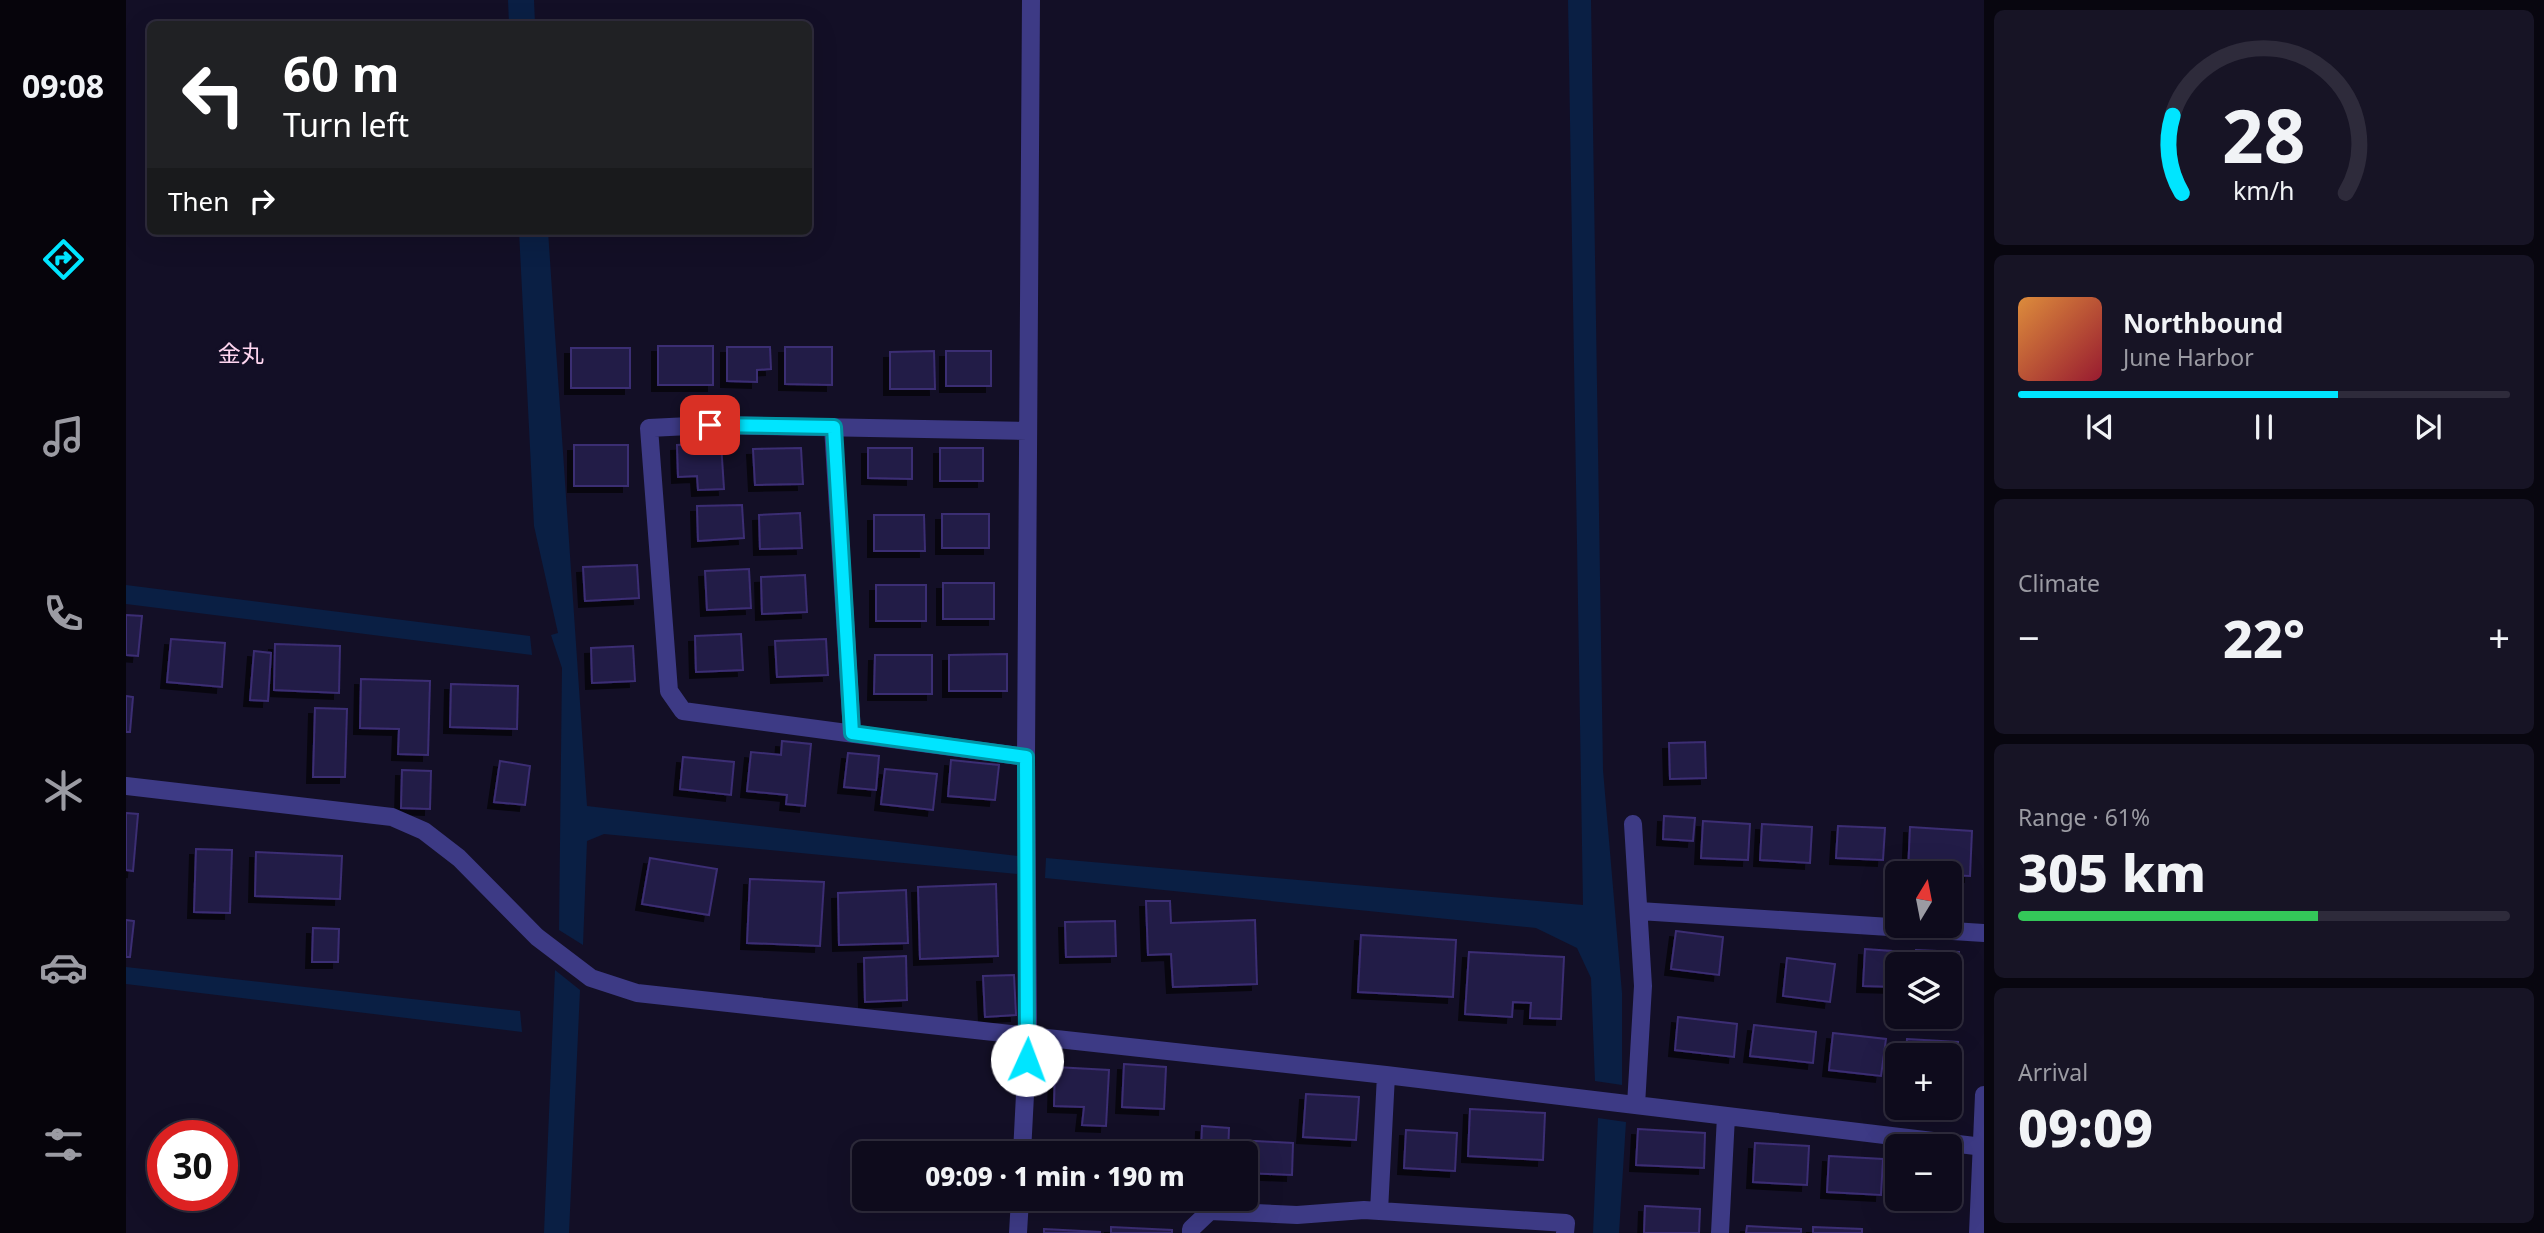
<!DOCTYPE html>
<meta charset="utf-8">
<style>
body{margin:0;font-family:"Noto Sans","Noto Sans JP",sans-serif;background:#171425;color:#f1f3f6;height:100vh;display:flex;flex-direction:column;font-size:26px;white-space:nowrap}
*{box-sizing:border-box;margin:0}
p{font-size:23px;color:#9b9ba3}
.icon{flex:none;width:38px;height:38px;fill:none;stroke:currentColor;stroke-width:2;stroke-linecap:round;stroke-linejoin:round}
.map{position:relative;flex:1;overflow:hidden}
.sheet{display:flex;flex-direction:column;gap:10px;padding:10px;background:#08060f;width:560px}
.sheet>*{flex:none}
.hud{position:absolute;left:21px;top:21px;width:665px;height:214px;border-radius:10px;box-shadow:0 7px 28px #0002,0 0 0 2px #2e2b3b;background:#202124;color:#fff;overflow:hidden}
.needle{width:46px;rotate:10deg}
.fabs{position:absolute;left:1759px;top:861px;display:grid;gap:14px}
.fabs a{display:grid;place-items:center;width:77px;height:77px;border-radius:10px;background:#0e0b1c;box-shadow:0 7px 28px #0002,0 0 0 2px #2e2b3b;font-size:35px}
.speed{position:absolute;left:21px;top:1120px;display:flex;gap:14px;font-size:35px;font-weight:700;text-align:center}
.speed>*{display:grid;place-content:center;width:91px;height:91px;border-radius:50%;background:#0e0b1c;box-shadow:0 7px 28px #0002,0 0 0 2px #2e2b3b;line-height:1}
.speed .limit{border:10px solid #d22;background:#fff;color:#111}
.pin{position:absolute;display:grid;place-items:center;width:60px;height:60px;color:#fff;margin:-30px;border-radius:14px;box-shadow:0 4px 10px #0006}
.me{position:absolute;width:77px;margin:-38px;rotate:2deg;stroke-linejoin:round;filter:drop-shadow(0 0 5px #0008)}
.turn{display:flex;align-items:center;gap:24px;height:147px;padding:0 21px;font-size:32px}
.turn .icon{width:91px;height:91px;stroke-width:2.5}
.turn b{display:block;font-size:49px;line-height:60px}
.then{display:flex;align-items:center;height:66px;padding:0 21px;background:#0003;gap:14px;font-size:26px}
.big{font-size:52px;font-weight:800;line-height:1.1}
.sheet .widget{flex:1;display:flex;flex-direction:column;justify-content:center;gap:10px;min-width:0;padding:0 24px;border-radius:10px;background:#171425}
.sheet .dial{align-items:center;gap:0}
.dial svg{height:182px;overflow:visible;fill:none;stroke:#2e2b3b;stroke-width:7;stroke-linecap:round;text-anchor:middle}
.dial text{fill:#f1f3f6;stroke:none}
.song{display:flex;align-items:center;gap:21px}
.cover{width:84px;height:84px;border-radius:10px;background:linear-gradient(135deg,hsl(30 70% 55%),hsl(350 70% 35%))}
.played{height:7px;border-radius:4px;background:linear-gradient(90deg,#00e5ff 65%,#2e2b3b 65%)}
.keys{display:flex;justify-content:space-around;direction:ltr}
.heat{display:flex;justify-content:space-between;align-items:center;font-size:38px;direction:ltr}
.charge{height:10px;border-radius:5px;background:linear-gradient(90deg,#34c759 61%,#2e2b3b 0)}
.trip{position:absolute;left:726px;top:1141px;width:406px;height:70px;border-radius:10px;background:#0e0b1c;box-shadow:0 7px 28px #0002,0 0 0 2px #2e2b3b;font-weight:800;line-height:70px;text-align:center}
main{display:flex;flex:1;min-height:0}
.tab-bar{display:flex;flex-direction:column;width:126px;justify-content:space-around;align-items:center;background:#06040b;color:#9b9ba3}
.tab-bar .icon{width:49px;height:49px}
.tab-bar .selected{color:#00e5ff}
.tab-bar b{font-size:32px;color:#f1f3f6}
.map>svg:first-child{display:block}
</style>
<main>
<nav class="tab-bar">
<b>09:08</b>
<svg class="icon selected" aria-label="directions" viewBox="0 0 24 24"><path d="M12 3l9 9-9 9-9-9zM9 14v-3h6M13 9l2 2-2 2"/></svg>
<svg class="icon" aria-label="music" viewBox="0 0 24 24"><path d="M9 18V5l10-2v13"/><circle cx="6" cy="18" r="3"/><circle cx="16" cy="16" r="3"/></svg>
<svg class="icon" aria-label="phone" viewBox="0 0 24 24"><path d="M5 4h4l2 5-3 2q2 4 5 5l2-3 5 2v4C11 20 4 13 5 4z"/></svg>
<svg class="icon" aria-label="climate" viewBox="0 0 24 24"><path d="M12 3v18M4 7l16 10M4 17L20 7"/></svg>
<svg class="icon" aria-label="car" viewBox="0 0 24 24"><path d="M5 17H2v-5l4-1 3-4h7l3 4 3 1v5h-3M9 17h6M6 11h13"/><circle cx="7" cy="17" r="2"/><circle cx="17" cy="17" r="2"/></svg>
<svg class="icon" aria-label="filters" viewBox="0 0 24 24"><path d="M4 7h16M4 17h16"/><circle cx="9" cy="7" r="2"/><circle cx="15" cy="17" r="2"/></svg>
</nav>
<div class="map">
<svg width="1858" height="1233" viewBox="0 0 1858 1233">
<defs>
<filter id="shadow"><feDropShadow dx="-6" dy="6" stdDeviation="0" flood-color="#0009"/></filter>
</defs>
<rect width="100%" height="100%" fill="#130f26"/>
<path fill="#0a1f44" d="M 382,0 L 408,0 L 409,24 L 383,24 Z
M 1442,0 L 1465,0 L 1477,770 L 1496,993 L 1496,1085 L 1469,1081 L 1465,978 L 1451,948 L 1410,928 L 919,878 L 920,858 L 1457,905 Z
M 393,231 L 422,231 L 461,806 L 892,856 L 891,874 L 478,834 L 461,841 L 457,945 L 433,930 L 436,668 L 425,635 L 432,633 L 408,526 Z
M 0,585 L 404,636 L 406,655 L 0,604 Z
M 0,967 L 394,1011 L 396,1032 L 0,984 Z
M 429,970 L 454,990 L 443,1233 L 418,1233 Z
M 1472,1118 L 1500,1122 L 1493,1233 L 1467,1233 Z"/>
<path fill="#241b47" stroke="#3b2d73" stroke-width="2" filter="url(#shadow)" d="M 532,346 L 587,346 L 587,385 L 532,385 Z
M 601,347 L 644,347 L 645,369 L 631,370 L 631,382 L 601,381 Z
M 659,347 L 706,347 L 706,385 L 659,384 Z
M 445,348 L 504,348 L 504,388 L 445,388 Z
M 808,351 L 809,389 L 764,389 L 764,352 Z
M 820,351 L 865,351 L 865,386 L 820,386 Z
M 595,443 L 598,489 L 572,490 L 571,476 L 552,477 L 551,445 Z
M 448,445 L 502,445 L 502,486 L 448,486 Z
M 675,448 L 677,484 L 629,485 L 627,449 Z
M 742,448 L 786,448 L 786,479 L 742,478 Z
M 814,448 L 857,448 L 857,481 L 814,481 Z
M 616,505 L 618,538 L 572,541 L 571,506 Z
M 674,513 L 676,548 L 634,549 L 633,515 Z
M 816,514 L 863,514 L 863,548 L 816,548 Z
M 748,515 L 798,515 L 799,551 L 748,551 Z
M 511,565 L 513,598 L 459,601 L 457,567 Z
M 623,569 L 625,608 L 581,610 L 579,571 Z
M 679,575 L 681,612 L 636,614 L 635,577 Z
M 817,583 L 868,583 L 868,619 L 817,619 Z
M 750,585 L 800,585 L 800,621 L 750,621 Z
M 0,615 L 16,616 L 12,656 L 0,655 Z
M 615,634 L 617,670 L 570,672 L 569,636 Z
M 45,639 L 99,643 L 96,687 L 41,682 Z
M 700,639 L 702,675 L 651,677 L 649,641 Z
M 149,644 L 214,646 L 213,693 L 148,690 Z
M 507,646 L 509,681 L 466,683 L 465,648 Z
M 128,651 L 145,653 L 142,701 L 124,700 Z
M 881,654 L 881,691 L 823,691 L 823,655 Z
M 749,655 L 806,655 L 806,694 L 748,694 Z
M 235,679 L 304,681 L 302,755 L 272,754 L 273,729 L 234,728 Z
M 325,684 L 392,686 L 391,729 L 324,727 Z
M 0,696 L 7,697 L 4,732 L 0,732 Z
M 189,708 L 221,709 L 219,777 L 187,777 Z
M 656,741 L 685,744 L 679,806 L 660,804 L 661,795 L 621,791 L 625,752 L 655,755 Z
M 1579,742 L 1580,778 L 1544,779 L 1543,743 Z
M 722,753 L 753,756 L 750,790 L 718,787 Z
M 557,757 L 608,762 L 605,795 L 554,789 Z
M 825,760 L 873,765 L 869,800 L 822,796 Z
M 374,761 L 404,766 L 399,805 L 368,802 Z
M 759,769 L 811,774 L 807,810 L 755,804 Z
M 276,770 L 305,771 L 304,809 L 275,808 Z
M 0,813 L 12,814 L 7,871 L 0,870 Z
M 1538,816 L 1569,818 L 1567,841 L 1537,839 Z
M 1577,821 L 1624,824 L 1622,860 L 1575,858 Z
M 1636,824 L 1686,827 L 1684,863 L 1634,860 Z
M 1712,826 L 1759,828 L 1757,860 L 1710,858 Z
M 1784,827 L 1846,831 L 1844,876 L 1782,873 Z
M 70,849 L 106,850 L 104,913 L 68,912 Z
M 130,852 L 216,856 L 214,899 L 129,896 Z
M 524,858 L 591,869 L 583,915 L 516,904 Z
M 624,879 L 698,882 L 694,946 L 621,943 Z
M 870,884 L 872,956 L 794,959 L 792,887 Z
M 780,890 L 782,943 L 713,945 L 712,893 Z
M 1020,901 L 1044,901 L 1045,923 L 1129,920 L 1131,984 L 1047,987 L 1045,954 L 1022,955 Z
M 0,920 L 8,921 L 4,957 L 0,957 Z
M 989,921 L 990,956 L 940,957 L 939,922 Z
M 187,928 L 213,929 L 212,962 L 186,962 Z
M 1550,931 L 1597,937 L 1593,975 L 1545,969 Z
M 1235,935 L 1330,940 L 1327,997 L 1232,992 Z
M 1739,949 L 1780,952 L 1780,964 L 1771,964 L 1771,987 L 1737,986 Z
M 1790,950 L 1833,952 L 1831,988 L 1824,988 L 1824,964 L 1789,964 Z
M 1343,952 L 1438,957 L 1435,1019 L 1404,1018 L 1405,1003 L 1387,1002 L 1386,1017 L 1339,1014 Z
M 780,956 L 781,1000 L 739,1002 L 738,958 Z
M 1661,958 L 1709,964 L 1704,1002 L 1657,996 Z
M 888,975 L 890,1015 L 859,1017 L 857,976 Z
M 1552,1017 L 1611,1024 L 1608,1057 L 1549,1050 Z
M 1628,1025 L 1690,1032 L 1687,1063 L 1624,1056 Z
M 1707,1033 L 1760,1039 L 1755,1076 L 1703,1070 Z
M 1781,1039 L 1832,1042 L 1831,1078 L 1824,1078 L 1824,1055 L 1780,1055 Z
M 998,1064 L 1040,1067 L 1038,1109 L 996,1107 Z
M 929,1067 L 983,1070 L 980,1126 L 956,1125 L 958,1107 L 928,1106 Z
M 1180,1094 L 1233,1097 L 1230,1140 L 1177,1137 Z
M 1344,1109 L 1419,1113 L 1417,1160 L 1342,1156 Z
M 1076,1126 L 1103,1128 L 1102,1153 L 1075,1153 Z
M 1512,1129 L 1579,1133 L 1578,1168 L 1510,1165 Z
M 1280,1130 L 1331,1133 L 1329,1171 L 1278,1168 Z
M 1109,1140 L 1167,1143 L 1166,1175 L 1120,1173 L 1120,1153 L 1108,1153 Z
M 1629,1143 L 1683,1146 L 1681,1185 L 1627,1182 Z
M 1703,1156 L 1757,1159 L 1755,1195 L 1701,1192 Z
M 1770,1156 L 1771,1156 L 1771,1194 L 1769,1194 Z
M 1519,1206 L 1574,1209 L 1573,1233 L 1518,1233 Z
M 1621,1226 L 1675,1229 L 1675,1233 L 1620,1233 Z
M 985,1227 L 1046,1230 L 1046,1233 L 985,1233 Z
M 1687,1227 L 1736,1229 L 1736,1233 L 1687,1233 Z
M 918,1229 L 974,1232 L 974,1233 L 918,1233 Z"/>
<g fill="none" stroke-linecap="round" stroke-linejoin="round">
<path stroke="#3d3a85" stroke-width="18" d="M 707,427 L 726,733
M 900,757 L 557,711 L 543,691 L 523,428 L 584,425 L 901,431
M 0,786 L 266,817 L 298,831 L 333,858 L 411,937 L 465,978 L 511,993 L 1260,1075 L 1858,1147
M 1507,824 L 1517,986 L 1510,1105
M 1513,911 L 1858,933
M 896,1153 L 902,1036 L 900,757 L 905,0
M 1253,1211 L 1260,1075
M 892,1233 L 894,1199
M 1065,1233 L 1065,1229 L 1084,1211 L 1171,1215 L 1238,1210 L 1440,1223 L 1439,1233
M 1594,1233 L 1600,1116
M 1852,1233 L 1858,1095"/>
</g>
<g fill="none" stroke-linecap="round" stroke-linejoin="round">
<defs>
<path id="route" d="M 584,425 L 708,427 L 726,733 L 900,757 L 901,1060"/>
</defs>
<use href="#route" stroke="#0095a6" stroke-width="18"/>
<use href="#route" stroke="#00e5ff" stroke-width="12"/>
</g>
<g text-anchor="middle" stroke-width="7" stroke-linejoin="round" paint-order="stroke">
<g font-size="23" fill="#ffd6f0" stroke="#130f26">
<text x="115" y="362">金丸</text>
</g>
</g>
</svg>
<div class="fabs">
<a><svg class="needle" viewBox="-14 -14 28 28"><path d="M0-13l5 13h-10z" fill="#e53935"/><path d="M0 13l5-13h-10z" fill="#9b9ba3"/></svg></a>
<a><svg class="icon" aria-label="layers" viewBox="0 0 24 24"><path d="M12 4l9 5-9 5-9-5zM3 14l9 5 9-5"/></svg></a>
<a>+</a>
<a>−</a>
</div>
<div class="speed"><div class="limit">30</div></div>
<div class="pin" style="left:584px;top:425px;background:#d93025"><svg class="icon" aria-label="arrive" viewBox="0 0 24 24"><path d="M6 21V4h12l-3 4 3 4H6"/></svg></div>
<svg class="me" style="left:901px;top:1060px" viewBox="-20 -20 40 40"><circle r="19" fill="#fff"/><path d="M0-13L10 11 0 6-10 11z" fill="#00e5ff"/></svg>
<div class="trip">09:09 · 1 min · 190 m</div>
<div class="hud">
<div class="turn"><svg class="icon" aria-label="left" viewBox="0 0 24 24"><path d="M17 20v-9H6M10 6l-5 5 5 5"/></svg><div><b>60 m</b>Turn left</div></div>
<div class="then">Then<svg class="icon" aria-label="right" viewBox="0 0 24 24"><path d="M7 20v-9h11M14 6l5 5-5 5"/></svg></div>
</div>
</div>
<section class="sheet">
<div class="widget dial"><svg viewBox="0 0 100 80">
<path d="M14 69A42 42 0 1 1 86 69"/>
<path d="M14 69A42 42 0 0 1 10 35" stroke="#00e5ff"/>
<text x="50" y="56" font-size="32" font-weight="700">28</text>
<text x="50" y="72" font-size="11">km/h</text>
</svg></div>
<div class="widget">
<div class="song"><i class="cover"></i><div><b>Northbound</b><p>June Harbor</p></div></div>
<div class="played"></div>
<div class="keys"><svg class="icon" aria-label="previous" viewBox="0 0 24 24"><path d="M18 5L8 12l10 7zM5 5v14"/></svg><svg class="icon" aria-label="pause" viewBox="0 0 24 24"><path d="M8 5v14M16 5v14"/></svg><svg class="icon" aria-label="next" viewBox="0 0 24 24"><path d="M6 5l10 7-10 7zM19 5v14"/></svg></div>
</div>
<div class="widget"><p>Climate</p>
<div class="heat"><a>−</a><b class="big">22°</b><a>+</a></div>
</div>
<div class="widget"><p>Range · 61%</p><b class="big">305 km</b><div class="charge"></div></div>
<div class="widget"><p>Arrival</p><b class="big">09:09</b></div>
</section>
</main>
